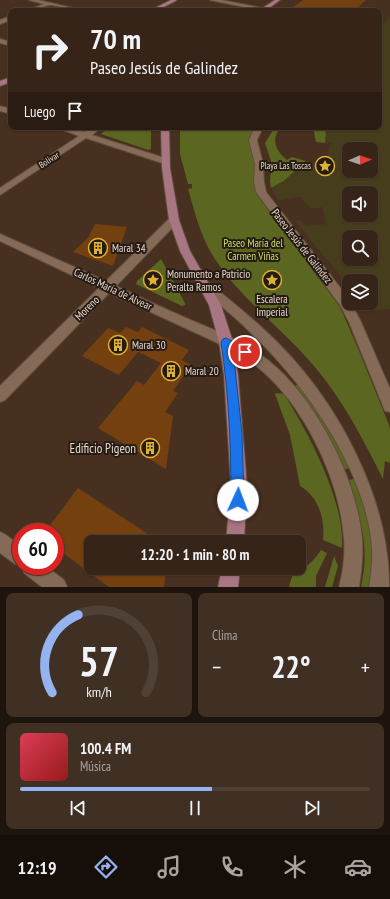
<!DOCTYPE html>
<html lang="es">
<meta charset="utf-8">
<style>
body{margin:0;font-family:"PT Sans Narrow",sans-serif;background:#403024;color:#f1f3f6;height:100vh;display:flex;flex-direction:column;font-size:15px;white-space:nowrap}
*{box-sizing:border-box;margin:0}
p{font-size:13px;color:#aaa4a1}
.icon{flex:none;width:22px;height:22px;fill:none;stroke:currentColor;stroke-width:2;stroke-linecap:round;stroke-linejoin:round}
.map{position:relative;height:587px;overflow:hidden}
.side{display:flex;flex-direction:column;gap:6px;padding:6px;background:#1d140d;flex:1}
.side>*{flex:none}
.top-card{position:absolute;left:8px;top:8px;width:374px;height:122px;border-radius:8px;box-shadow:0 1px 3px #0004,0 0 0 1px #4f4136;background:#352417;color:#f1f3f6;overflow:hidden}
.needle{width:26px;rotate:88deg}
.fabs{position:absolute;left:342px;top:142px;display:grid;gap:8px}
.fabs a{display:grid;place-items:center;width:36px;height:36px;border-radius:8px;background:#352417;box-shadow:0 1px 3px #0004,0 0 0 1px #4f4136;font-size:20px}
.speed{position:absolute;left:12px;top:523px;display:flex;gap:8px;font-size:20px;font-weight:700;text-align:center}
.speed>*{display:grid;place-content:center;width:52px;height:52px;border-radius:50%;background:#352417;box-shadow:0 1px 3px #0004,0 0 0 1px #4f4136;line-height:1}
.speed .limit{border:6px solid #d22;background:#fff;color:#111}
.pin{position:absolute;display:grid;place-items:center;width:34px;height:34px;color:#fff;margin:-17px;border:2px solid #fff;border-radius:50%;box-shadow:0 1px 4px #0007}
.me{position:absolute;width:44px;margin:-22px;rotate:2deg;stroke-linejoin:round;filter:drop-shadow(0 0 3px #0008)}
.turn{display:flex;align-items:center;gap:14px;height:84px;padding:0 16px;font-size:18px}
.turn .icon{width:52px;height:52px;stroke-width:2.5}
.turn b{display:block;font-size:28px;line-height:34px}
.then{display:flex;align-items:center;height:38px;padding:0 16px;background:#0003;gap:8px;font-size:15px}
.big{font-size:30px;font-weight:700;line-height:1.1}
.side .card{flex:1;display:flex;flex-direction:column;justify-content:center;gap:6px;min-width:0;padding:0 14px;border-radius:8px;background:#403024}
.side .dial{align-items:center;gap:0}
.dial svg{height:104px;overflow:visible;fill:none;stroke:#4f4136;stroke-width:7;stroke-linecap:round;text-anchor:middle}
.dial text{fill:#f1f3f6;stroke:none}
.song{display:flex;align-items:center;gap:12px}
.cover{width:48px;height:48px;border-radius:6px;background:linear-gradient(135deg,hsl(350 70% 55%),hsl(0 70% 35%))}
.played{height:4px;border-radius:2px;background:linear-gradient(90deg,#95b2f1 55%,#4f4136 55%)}
.keys{display:flex;justify-content:space-around;direction:ltr}
.heat{display:flex;justify-content:space-between;align-items:center;font-size:22px;direction:ltr}
.side .tiles{flex:1;display:grid;gap:6px;grid-template-columns:1fr 1fr}
.card:last-child{grid-column:span 2}
.trip{position:absolute;left:84px;top:535px;width:222px;height:40px;border-radius:8px;background:#352417;box-shadow:0 1px 3px #0004,0 0 0 1px #4f4136;font-weight:700;line-height:40px;text-align:center}
.tabs{display:flex;height:64px;justify-content:space-around;align-items:center;background:#150e09;color:#aaa4a1}
.tabs .icon{width:28px;height:28px}
.tabs .selected{color:#95b2f1}
.tabs b{font-size:18px;color:#f1f3f6}
.map>svg:first-child{display:block}
</style>
<div class="map">
<svg width="390" height="587" viewBox="0 0 390 587">
<rect width="100%" height="100%" fill="#47301f"/>
<path fill="#5b6620" d="M 109,127 L 151,127 L 151,149 L 148,150 L 101,134 Z
M 180,127 L 255,127 L 249,140 L 256,164 L 254,186 L 257,195 L 340,307 L 357,346 L 389,425 L 390,429 L 390,463 L 385,461 L 383,479 C 363,439 343,400 314,366 C 283,329 241,299 215,259 C 201,238 195,213 188,189 L 192,188 L 192,184 L 188,184 L 180,154 Z
M 275,127 L 281,127 C 270,139 276,151 287,160 L 292,157 L 306,161 L 284,181 L 271,188 L 270,182 L 271,161 L 265,143 Z
M 313,127 L 324,127 L 326,134 L 325,143 L 316,142 Z
M 161,259 L 185,303 L 185,305 L 182,306 L 136,284 L 137,281 Z
M 296,385 L 299,385 L 328,425 L 350,468 L 343,470 L 294,387 Z
M 277,393 L 284,394 C 309,434 345,501 342,548 L 323,540 C 325,519 319,497 300,486 L 290,435 L 275,394 Z
M 354,479 L 366,513 L 374,556 L 370,587 L 361,587 C 370,545 361,520 347,480 Z
M 321,550 L 327,553 L 316,576 L 316,587 L 289,587 L 293,573 C 306,568 313,562 321,550 Z
M 334,556 L 338,566 L 332,587 L 325,587 Z"/>
<path fill="#463d1d" fill-rule="evenodd" d="M 390,17 L 390,309 L 370,311 L 363,303 L 371,303 L 371,281 L 349,281 L 349,286 L 295,221 L 301,220 L 306,226 L 326,224 L 322,207 L 311,209 L 301,197 L 296,197 L 279,201 L 271,188 L 284,181 L 306,161 C 325,167 326,161 331,143 L 325,143 L 326,134 L 324,127 L 379,127 L 379,28 ZM 349,149 L 371,149 L 371,171 L 349,171 ZM 349,193 L 371,193 L 371,215 L 349,215 ZM 349,237 L 371,237 L 371,259 L 349,259 Z"/>
<path fill="#754010" d="M 303,0 L 366,0 L 354,11 L 288,11 Z
M 95,224 L 127,227 L 113,266 L 73,252 L 88,238 Z
M 126,327 L 138,332 L 142,327 L 189,350 L 182,360 L 191,365 L 173,391 L 178,393 L 165,412 L 173,416 L 166,469 L 98,428 L 137,381 L 144,385 L 161,363 L 138,352 L 119,375 L 82,356 L 108,328 L 120,333 Z
M 78,488 L 160,542 L 91,542 L 91,568 L 166,568 L 164,587 L 109,587 L 55,547 L 55,532 L 45,532 Z"/>
<g fill="none" stroke-linecap="round" stroke-linejoin="round">
<defs>
<path id="minor" d="M 29,0 L 38,0 L 86,11 C 74,11 58,5 50,5 C 42,6 36,11 27,11 L 44,4 Z
M 210,0 L 221,0 L 267,9 L 264,11 Z
M 11,16 L 11,20 L 0,24 L 0,20 Z
M 0,39 L 11,42 L 11,46 L 0,43 Z
M 0,106 L 11,109 L 11,114 L 0,111 Z
M 55,127 L 67,127 L 84,132 L 93,127 L 102,127 L 92,135 L 168,159 L 169,161 L 165,164 L 162,163 L 86,138 L 0,195 L 0,188 L 79,136 Z
M 255,127 L 263,127 L 257,140 L 263,164 L 264,182 L 266,192 L 349,299 L 349,303 L 351,303 L 361,322 L 390,389 L 390,412 L 385,411 L 383,406 L 349,322 L 340,305 L 256,192 L 254,182 L 255,164 L 249,140 Z
M 174,217 L 178,218 L 179,220 L 178,222 L 116,286 C 142,298 167,310 193,321 C 216,331 241,340 261,355 C 311,390 353,470 361,530 C 364,549 362,568 359,587 L 339,587 C 344,568 346,549 343,530 C 337,472 299,396 251,362 C 230,347 206,338 183,327 C 159,316 134,304 109,293 L 5,400 L 0,402 L 0,386 L 99,288 L 0,241 L 0,234 L 106,281 L 170,218 Z
M 205,282 L 209,283 C 233,303 258,322 280,345 C 339,405 390,500 389,587 L 369,587 C 371,574 373,561 372,548 C 366,471 307,387 253,335 C 237,318 218,304 201,289 L 199,286 L 201,283 Z
M 0,532 L 6,535 L 21,546 L 21,566 L 46,566 L 64,580 L 67,587 L 42,587 L 24,573 L 22,567 L 15,564 L 0,553 Z"/>
<path id="major" d="M 171,0 L 177,0 L 156,11 L 149,11 Z
M 275,0 L 280,0 L 265,11 L 258,11 Z
M 11,77 L 11,82 L 0,86 L 0,81 Z
M 161,127 L 169,127 L 170,168 L 179,220 L 190,251 L 221,305 L 233,342 L 238,375 L 247,486 L 244,542 L 226,542 L 231,486 L 224,375 L 219,342 L 209,305 L 180,251 L 169,220 L 162,168 Z
M 222,568 L 240,568 L 238,587 L 218,587 Z"/>
</defs>
<use href="#minor" stroke="#614d3d" stroke-width="2"/>
<use href="#major" stroke="#614d3d" stroke-width="2"/>
<use href="#minor" fill="#856b57" fill-rule="evenodd"/>
<use href="#major" fill="#a87683" fill-rule="evenodd"/>
</g>
<path fill="#1a73e8" stroke="#114b97" d="M 226,338 L 248,349 L 250,352 L 248,354 L 245,356 L 233,350 L 242,433 L 244,500 L 242,505 L 238,507 L 233,505 L 231,500 C 231,447 229,395 221,342 L 223,339 Z"/>
<defs>
<symbol id="sight-ring" viewBox="-11 -11 22 22"><circle r="9.5" fill="#251b13" stroke="#ddb133" stroke-width="1.5"/><path d="M0-6L1.8-2.2L6-1.7L2.9 1.2L3.7 5.4L0 3.3L-3.7 5.4L-2.9 1.2L-6-1.7L-1.8-2.2Z" fill="#ddb133"/></symbol>
<symbol id="building-ring" viewBox="-11 -11 22 22"><circle r="9.5" fill="#251b13" stroke="#ddb133" stroke-width="1.5"/><path d="M-4-6H4V6H1V3H-1V6H-4ZM-2.5-4.3h1.7v1.8h-1.7ZM.8-4.3h1.7v1.8H.8ZM-2.5-1h1.7V.8h-1.7ZM.8-1h1.7V.8H.8Z" fill="#ddb133"/></symbol>
</defs>
<g fill-rule="evenodd">
<use href="#sight-ring" x="314" y="155" width="22" height="22"/>
<use href="#building-ring" x="87" y="237" width="22" height="22"/>
<use href="#sight-ring" x="142" y="269" width="22" height="22"/>
<use href="#sight-ring" x="261" y="269" width="22" height="22"/>
<use href="#building-ring" x="107" y="334" width="22" height="22"/>
<use href="#building-ring" x="160" y="360" width="22" height="22"/>
<use href="#building-ring" x="139" y="437" width="22" height="22"/>
</g>
<g text-anchor="middle" stroke-width="4" stroke-linejoin="round" paint-order="stroke">
<g font-size="9" fill="#e6d7cc" stroke="#251b13">
<text transform="translate(49 160) rotate(-33)" y="3">Bolívar</text>
</g>
<g font-size="9" fill="#e6d7cc" stroke="#251b13" text-anchor="end">
<text x="311" y="169">Playa Las Toscas</text>
</g>
<g font-size="11" fill="#cbdf67" stroke="#251b13">
<text x="253" y="247">Paseo María del<tspan x="253" dy="13">Carmen Viñas</tspan></text>
</g>
<g font-size="11" fill="#e6d7cc" stroke="#251b13">
<text transform="translate(302 246) rotate(52)" y="4">Paseo Jesús de Galindez</text>
<text transform="translate(113 289) rotate(25)" y="4">Carlos María de Alvear</text>
<text transform="translate(87 308) rotate(-45)" y="4">Moreno</text>
</g>
<g font-size="11" fill="#e6d7cc" stroke="#251b13" text-anchor="start">
<text x="112" y="252">Maral 34</text>
<text x="167" y="278">Monumento a Patricio<tspan x="167" dy="13">Peralta Ramos</tspan></text>
<text x="272" y="303" text-anchor="middle">Escalera<tspan x="272" dy="13">Imperial</tspan></text>
<text x="132" y="349">Maral 30</text>
<text x="185" y="375">Maral 20</text>
</g>
<g font-size="13" fill="#e6d7cc" stroke="#251b13" text-anchor="end">
<text x="136" y="453">Edificio Pigeon</text>
</g>
</g>
</svg>
<div class="fabs">
<a><svg class="needle" viewBox="-14 -14 28 28"><path d="M0-13l5 13h-10z" fill="#e53935"/><path d="M0 13l5-13h-10z" fill="#aaa4a1"/></svg></a>
<a><svg class="icon" aria-label="sound" viewBox="0 0 24 24"><path d="M4 9h4l5-4v14l-5-4H4zM17 9q2 3 0 6"/></svg></a>
<a><svg class="icon" aria-label="search" viewBox="0 0 24 24"><circle cx="10" cy="10" r="6"/><path d="M15 15l6 6"/></svg></a>
<a><svg class="icon" aria-label="layers" viewBox="0 0 24 24"><path d="M12 4l9 5-9 5-9-5zM3 14l9 5 9-5"/></svg></a>
</div>
<div class="speed"><div class="limit">60</div></div>
<div class="pin" style="left:245px;top:352px;background:#d93025"><svg class="icon" aria-label="arrive" viewBox="0 0 24 24"><path d="M6 21V4h12l-3 4 3 4H6"/></svg></div>
<svg class="me" style="left:238px;top:500px" viewBox="-20 -20 40 40"><circle r="19" fill="#fff"/><path d="M0-13L10 11 0 6-10 11z" fill="#1a73e8"/></svg>
<div class="trip">12:20 · 1 min · 80 m</div>
<div class="top-card">
<div class="turn"><svg class="icon" aria-label="right" viewBox="0 0 24 24"><path d="M7 20v-9h11M14 6l5 5-5 5"/></svg><div><b>70 m</b>Paseo Jesús de Galindez</div></div>
<div class="then">Luego<svg class="icon" aria-label="arrive" viewBox="0 0 24 24"><path d="M6 21V4h12l-3 4 3 4H6"/></svg></div>
</div>
</div>
<section class="side">
<div class="tiles">
<div class="card dial"><svg viewBox="0 0 100 80">
<path d="M14 69A42 42 0 1 1 86 69"/>
<path d="M14 69A42 42 0 0 1 34 9" stroke="#95b2f1"/>
<text x="50" y="56" font-size="32" font-weight="700">57</text>
<text x="50" y="72" font-size="11">km/h</text>
</svg></div>
<div class="card"><p>Clima</p>
<div class="heat"><a>−</a><b class="big">22°</b><a>+</a></div>
</div>
<div class="card">
<div class="song"><i class="cover"></i><div><b>100.4 FM</b><p>Música</p></div></div>
<div class="played"></div>
<div class="keys"><svg class="icon" aria-label="previous" viewBox="0 0 24 24"><path d="M18 5L8 12l10 7zM5 5v14"/></svg><svg class="icon" aria-label="pause" viewBox="0 0 24 24"><path d="M8 5v14M16 5v14"/></svg><svg class="icon" aria-label="next" viewBox="0 0 24 24"><path d="M6 5l10 7-10 7zM19 5v14"/></svg></div>
</div>
</div>
</section>
<nav class="tabs">
<b>12:19</b>
<svg class="icon selected" aria-label="directions" viewBox="0 0 24 24"><path d="M12 3l9 9-9 9-9-9zM9 14v-3h6M13 9l2 2-2 2"/></svg>
<svg class="icon" aria-label="music" viewBox="0 0 24 24"><path d="M9 18V5l10-2v13"/><circle cx="6" cy="18" r="3"/><circle cx="16" cy="16" r="3"/></svg>
<svg class="icon" aria-label="phone" viewBox="0 0 24 24"><path d="M5 4h4l2 5-3 2q2 4 5 5l2-3 5 2v4C11 20 4 13 5 4z"/></svg>
<svg class="icon" aria-label="climate" viewBox="0 0 24 24"><path d="M12 3v18M4 7l16 10M4 17L20 7"/></svg>
<svg class="icon" aria-label="car" viewBox="0 0 24 24"><path d="M5 17H2v-5l4-1 3-4h7l3 4 3 1v5h-3M9 17h6M6 11h13"/><circle cx="7" cy="17" r="2"/><circle cx="17" cy="17" r="2"/></svg>
</nav>
